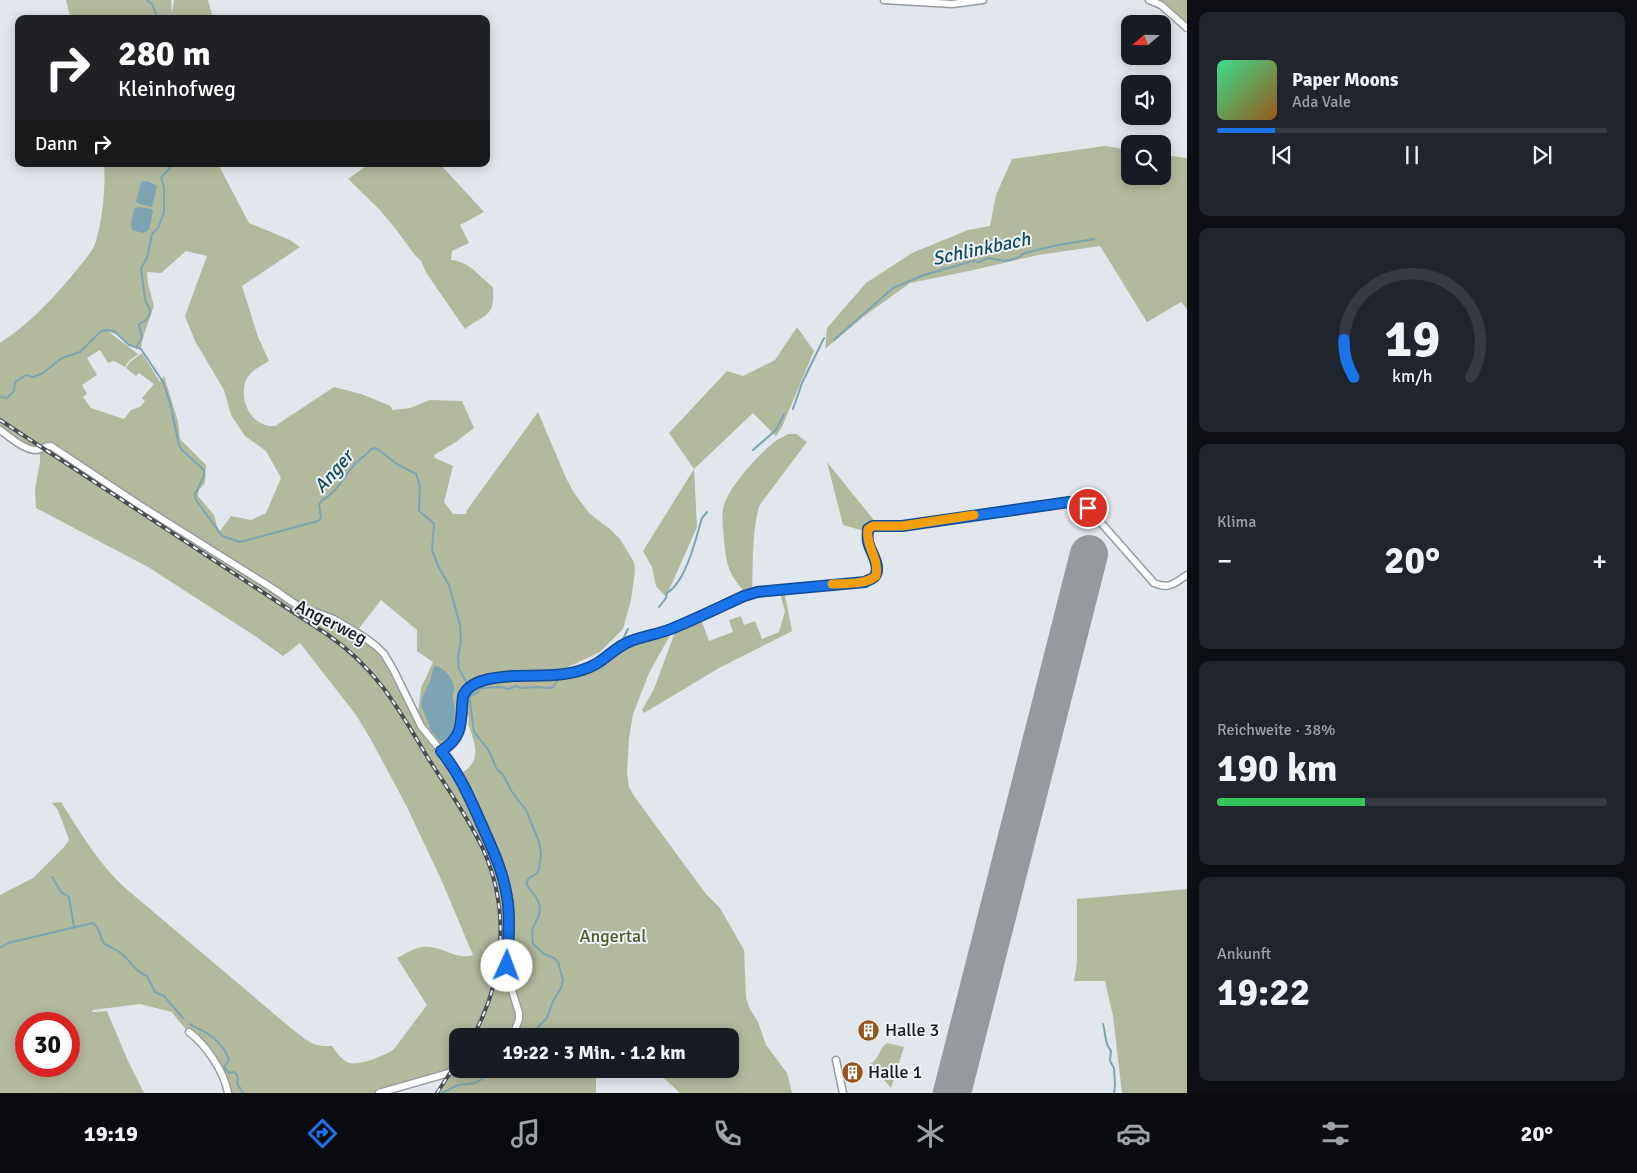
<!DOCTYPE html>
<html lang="de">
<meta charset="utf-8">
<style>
body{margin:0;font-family:Signika,sans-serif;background:#20242c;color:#f1f3f6;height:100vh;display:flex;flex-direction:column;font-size:19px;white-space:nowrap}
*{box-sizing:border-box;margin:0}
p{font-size:16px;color:#9ea1a6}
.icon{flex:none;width:28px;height:28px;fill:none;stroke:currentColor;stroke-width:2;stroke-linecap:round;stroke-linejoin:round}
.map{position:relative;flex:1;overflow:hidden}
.drawer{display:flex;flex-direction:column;gap:12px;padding:12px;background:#0d0f14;width:450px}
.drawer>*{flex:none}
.top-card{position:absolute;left:15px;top:15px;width:475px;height:152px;border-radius:10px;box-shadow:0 2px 12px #0003;background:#202124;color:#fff;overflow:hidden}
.needle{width:32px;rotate:250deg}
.tools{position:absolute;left:1121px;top:15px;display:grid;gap:10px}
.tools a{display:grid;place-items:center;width:50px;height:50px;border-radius:10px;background:#171b24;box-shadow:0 2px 12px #0003;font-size:25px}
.speed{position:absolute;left:15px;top:1012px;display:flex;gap:10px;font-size:25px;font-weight:700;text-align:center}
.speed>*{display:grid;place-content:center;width:65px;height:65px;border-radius:50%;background:#171b24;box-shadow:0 2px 12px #0003;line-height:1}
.speed .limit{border:8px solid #d22;background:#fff;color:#111}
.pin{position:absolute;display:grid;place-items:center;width:42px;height:42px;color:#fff;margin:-21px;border:2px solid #fff;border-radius:50%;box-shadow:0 1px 5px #0007}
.me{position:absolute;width:55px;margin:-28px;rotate:2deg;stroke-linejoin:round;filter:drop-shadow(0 0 4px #0008)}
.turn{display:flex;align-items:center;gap:18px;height:105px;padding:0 20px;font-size:22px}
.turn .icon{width:65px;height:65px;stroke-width:2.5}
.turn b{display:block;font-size:35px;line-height:42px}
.then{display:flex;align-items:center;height:48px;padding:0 20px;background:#0003;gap:10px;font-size:19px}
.big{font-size:38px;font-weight:700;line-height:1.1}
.drawer .card{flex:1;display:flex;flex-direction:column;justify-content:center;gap:8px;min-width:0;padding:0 18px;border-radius:10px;background:#20242c}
.drawer .dial{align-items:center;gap:0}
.dial svg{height:130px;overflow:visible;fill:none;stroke:#363941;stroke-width:7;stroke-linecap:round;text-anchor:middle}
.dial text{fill:#f1f3f6;stroke:none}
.song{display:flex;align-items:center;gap:15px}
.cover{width:60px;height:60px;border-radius:8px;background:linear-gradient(135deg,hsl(150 70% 55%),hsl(30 70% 35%))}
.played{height:5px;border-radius:2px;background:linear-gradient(90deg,#1a73e8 15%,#363941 15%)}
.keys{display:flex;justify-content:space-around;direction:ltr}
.heat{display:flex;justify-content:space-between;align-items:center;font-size:28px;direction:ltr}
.charge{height:8px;border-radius:4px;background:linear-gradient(90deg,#34c759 38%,#363941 0)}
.trip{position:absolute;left:449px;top:1028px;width:290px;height:50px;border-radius:10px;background:#171b24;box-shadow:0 2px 12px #0003;font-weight:700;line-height:50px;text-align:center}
.menu{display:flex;height:80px;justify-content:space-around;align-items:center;background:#090b0e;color:#9ea1a6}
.menu .icon{width:35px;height:35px}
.menu .active{color:#1a73e8}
.menu b{font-size:22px;color:#f1f3f6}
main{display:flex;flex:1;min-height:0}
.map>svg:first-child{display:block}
</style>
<main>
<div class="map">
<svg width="1187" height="1093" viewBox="0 0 1187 1093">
<rect width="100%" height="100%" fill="#e1e7ec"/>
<path fill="#b3b99d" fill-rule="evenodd" d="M 66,0 L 171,0 L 172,13 L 174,0 L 208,0 L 213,19 L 71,19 Z
M 1157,0 L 1187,0 L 1187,23 L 1165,3 Z
M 1105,146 L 1130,150 L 1130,176 L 1162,176 L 1163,155 L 1187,158 L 1187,309 L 1181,302 L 1147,322 L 1100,246 L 1038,255 L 969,271 L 910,283 L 863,317 L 825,349 L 827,328 L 866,283 L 912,253 L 968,230 L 990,226 L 996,195 L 1012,159 Z
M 104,164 L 218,164 L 249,223 L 290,240 L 300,247 L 242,286 L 258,337 L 269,361 C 261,366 252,370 247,378 C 237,398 251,428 275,426 L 334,387 L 361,394 L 391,406 L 392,410 L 410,408 L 430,400 L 462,401 L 474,428 L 456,442 L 434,455 L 435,458 L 453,466 L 444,502 L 453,514 L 466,514 L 467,510 L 538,412 L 566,478 L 574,493 L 589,513 L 611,530 L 620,539 L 634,562 L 635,571 L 631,600 L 623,629 L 600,652 L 568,667 L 541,671 L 544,677 L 577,673 L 615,649 L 673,630 L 649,673 L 633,714 L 629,738 L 627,773 L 629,787 L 634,796 L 706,894 L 720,908 L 744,950 L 746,998 L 750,1009 L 758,1022 L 766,1045 L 787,1073 L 792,1093 L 680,1093 L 655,1070 L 730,1069 L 730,1036 L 458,1036 L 458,1069 L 599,1069 L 596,1074 L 596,1093 L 440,1093 L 453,1072 L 376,1093 L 227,1093 C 224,1077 214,1060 204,1047 C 194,1035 181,1026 172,1012 L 140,1004 L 93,1010 L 92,1012 L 107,1011 L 128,1061 L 144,1093 L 0,1093 L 0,895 L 33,878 L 64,847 L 69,840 L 58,810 L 52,803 L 61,802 C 80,832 98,863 124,887 L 292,1029 C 308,1041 312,1047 332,1046 C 337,1053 342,1061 350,1063 C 362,1065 384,1056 394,1049 L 427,1005 L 397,958 C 405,954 414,948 423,947 C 439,944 457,961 473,955 L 440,877 L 406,805 L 370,738 L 356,715 L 300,643 L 283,656 L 255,636 L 148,567 L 36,508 L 35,489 L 40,462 L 40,452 L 32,448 L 0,429 L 0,343 C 29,324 53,299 75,272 C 82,263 91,254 95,244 C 102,225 106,184 104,164 ZM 186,251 L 207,256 L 185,316 L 195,341 L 224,390 L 231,415 L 245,436 L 266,451 L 281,478 L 266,513 L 251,520 L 231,516 L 220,531 L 217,526 L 214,515 L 198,496 L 199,490 L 205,483 L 206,465 L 180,439 L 178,421 L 164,376 L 160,382 L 142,353 L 130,362 L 126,368 L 136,376 L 139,373 L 154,384 L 142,398 L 145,401 L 140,407 L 131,410 L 124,419 L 91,408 L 83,397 L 87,394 L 82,385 L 97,375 L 87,358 L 100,350 L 108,363 L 114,361 L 125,367 L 129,361 L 138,354 L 109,332 L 119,335 L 126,344 L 141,350 L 142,340 L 154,306 L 148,284 L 147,272 L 161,273 ZM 381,600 L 417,630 L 417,651 L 433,662 L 421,688 L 418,714 L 383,655 L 357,631 ZM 463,711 L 469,717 L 468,724 C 475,743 483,762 460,774 L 445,751 L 459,729 ZM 26,1024 L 69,1024 L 69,1066 L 26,1066 Z
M 369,164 L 440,164 L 484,212 L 460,225 L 469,243 L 452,251 L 451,260 C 471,262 477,275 493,287 C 495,318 486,313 465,329 L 427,274 L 421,261 L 414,254 L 395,228 L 379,209 L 348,179 Z
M 797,327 L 814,351 L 782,427 L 776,436 L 753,413 L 694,469 L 697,527 L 666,597 L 656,586 L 652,567 L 643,551 L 694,469 L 669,433 L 727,371 L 743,376 L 775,360 Z
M 788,434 L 796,434 L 807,442 L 759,506 C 752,533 753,563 752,591 L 745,592 C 728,574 726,563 724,539 C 723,528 721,516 724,505 C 730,486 757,456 772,444 C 776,440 783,437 788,434 Z
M 827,462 L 877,524 L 868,524 L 864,531 L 843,525 Z
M 779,590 L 784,590 L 792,631 L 719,668 L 644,713 L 642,710 L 654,689 L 675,632 L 702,622 L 709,641 L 733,632 L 729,620 L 741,616 L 744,625 L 755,621 L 762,639 L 779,632 L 785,611 Z
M 1187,889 L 1187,1093 L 1122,1093 L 1113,1016 L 1105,981 L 1074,981 L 1077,963 L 1077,899 Z
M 887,1043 L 904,1047 L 891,1088 L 870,1064 C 879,1060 879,1048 887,1043 Z"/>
<path fill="#7ca4b3" d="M 147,181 L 157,186 L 152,207 L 140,204 L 136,202 L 141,182 Z
M 138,207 L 152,209 L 153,212 L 149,230 L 143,233 L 132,230 L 131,224 L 134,209 Z
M 434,666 C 443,666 453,678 454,687 C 455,691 452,694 453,698 C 456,715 455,720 451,737 L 445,741 L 439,740 L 431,730 L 421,705 L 422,698 L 430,681 Z"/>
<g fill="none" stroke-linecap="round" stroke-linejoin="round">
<path stroke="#7ca4b3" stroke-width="2" d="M 147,0 L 152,4 L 158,19
M 834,340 L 893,288 L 924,275 L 973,261 L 979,262 L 988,258 L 1005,261 L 1017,258 L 1025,253 L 1053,246 L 1094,239
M 136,347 L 142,338 L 139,324 L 145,321 L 149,316 L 150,310 L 145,300 L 141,268 L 147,258 L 152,234 L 158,228 L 164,213 L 164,187 L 161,178 C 165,172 170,170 172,164
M 0,397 L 7,398 L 14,391 L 15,382 L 26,375 L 33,377 L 43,373 L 62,358 L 80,352 L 100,332 L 106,330 L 114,331 L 129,345 L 141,349 L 163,382 L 170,403 L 179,445 L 182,450 L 204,470 L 204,476 L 195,494 L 196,500 L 222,536 L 240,542 L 318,521 L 321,518 L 319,504 L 322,500 C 336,494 344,476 354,465 C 359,459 366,456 371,449 L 376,448 L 397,464 L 416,474 L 420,486 L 419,510 C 421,515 430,518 434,524 L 432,550 L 439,568 L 449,585 L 460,625 L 461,640 L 458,657 L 459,669 L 468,685 L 474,732 L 487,748 L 492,757 L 496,768 L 503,775 L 512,792 L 526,810 L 539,842 L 541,853 L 539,870 L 536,874 L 529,878 L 526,883 C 530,891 537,896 539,904 C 542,914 536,920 533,928 C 531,932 533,939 533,944 L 544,954 L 554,958 L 558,962 L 563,980 L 561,988 L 552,1003 L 547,1018 L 537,1028 L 534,1036
M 793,409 L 802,383 L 824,338
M 753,450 L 776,430 L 784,414
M 659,607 L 666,598 L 667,593 C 686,582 696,538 702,518 L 707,512
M 621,643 L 628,629
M 470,696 L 477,693 L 481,688 L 500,687 L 509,689 L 516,686 L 521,688 L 536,687 L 548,688 L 553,687 L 560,677
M 52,877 L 61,892 L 69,897 L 74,927
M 0,948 L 8,943 L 93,923 C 102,930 98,936 104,943 C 108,947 116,949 121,953 C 130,960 136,973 147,976 L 155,992 L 164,996 L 183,1018
M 190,1024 C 195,1028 200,1029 205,1032 C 215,1038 225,1048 229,1060 L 224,1067 L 229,1073 L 234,1072 C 238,1075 239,1078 237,1083 L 243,1093
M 1103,1024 C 1106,1033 1104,1043 1111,1051 L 1110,1061 L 1114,1068 L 1115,1085 L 1114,1093
M 442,1093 L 458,1085 L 475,1083 L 489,1075 L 503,1073 L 507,1069"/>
<path stroke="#969a9e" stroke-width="38" d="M 952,1093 L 1089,554"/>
<defs>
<path id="minor" d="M 884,0 L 952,4 L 983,0
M 1149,0 L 1161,5 L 1187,28
M 0,430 C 10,437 24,450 36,450 C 42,450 45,445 51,446 L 138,504 L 272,588 L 298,606 L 334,619 L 364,637 L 376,646 L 384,654 L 394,671 L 421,726 L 454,767 L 461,779 L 488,838 L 503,878 L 507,898 L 509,916 L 507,974 L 519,1013 L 519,1019 L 513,1036
M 441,751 C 465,736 460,721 463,696 C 470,679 497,677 513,676 C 541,675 571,678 596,664 C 608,657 617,646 631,641 C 644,636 658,633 671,629 C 696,619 720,607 744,596 L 757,592 L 865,582 C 868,580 873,579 875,576 C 882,566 869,550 868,541 C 867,537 868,533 869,529 L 873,526 L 902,526 L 1077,502 L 1083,503 L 1088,508 L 1154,583 C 1170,590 1174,583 1187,575
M 189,1032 C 206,1045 224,1071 228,1093
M 836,1060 L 843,1093
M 379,1093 L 463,1069"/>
</defs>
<use href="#minor" stroke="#979ca1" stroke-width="9"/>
<use href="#minor" stroke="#fff" stroke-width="6"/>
<defs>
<path id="rail" d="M 0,420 L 328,635 C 377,669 398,708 428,758 C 447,788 468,817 483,849 C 510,909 505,979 473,1036
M 437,1093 L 458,1061"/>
</defs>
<use href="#rail" stroke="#4a4d50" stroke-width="4"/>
<use href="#rail" stroke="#eff4f9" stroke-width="2" stroke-dasharray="5.5" stroke-linecap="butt"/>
</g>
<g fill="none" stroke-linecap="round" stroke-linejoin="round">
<defs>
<path id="route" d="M 507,966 C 508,943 511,920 507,897 C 503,870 491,846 480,821 C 469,796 459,773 441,751 C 465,736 460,721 463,696 C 470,679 497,677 513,676 C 541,675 571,678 596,664 C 608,657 617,646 631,641 C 644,636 658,634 671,629 C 696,619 720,607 744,596 L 757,592 L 865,582 C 868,580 873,579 875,576 C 882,566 869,550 868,541 C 867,537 868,533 868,529 L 873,526 L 902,526 L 1069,502 L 1083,503 L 1088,508"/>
</defs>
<use href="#route" stroke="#114b97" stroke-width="12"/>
<use href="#route" stroke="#1a73e8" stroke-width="9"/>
<path stroke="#f59e0b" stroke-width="9" d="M 832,584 C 846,583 865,585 876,576 C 880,559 865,546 868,529 L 873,526 L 902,526 L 974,515"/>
</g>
<defs>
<symbol id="building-disc" viewBox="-11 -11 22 22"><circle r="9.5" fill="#94551d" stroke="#eff4f9"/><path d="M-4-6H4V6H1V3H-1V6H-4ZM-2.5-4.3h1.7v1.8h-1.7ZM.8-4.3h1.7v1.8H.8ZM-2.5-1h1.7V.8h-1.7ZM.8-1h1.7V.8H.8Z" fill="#fff"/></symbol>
</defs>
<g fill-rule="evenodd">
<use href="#building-disc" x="856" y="1018" width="25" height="25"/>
<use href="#building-disc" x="840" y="1060" width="25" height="25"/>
</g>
<g text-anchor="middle" stroke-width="4" stroke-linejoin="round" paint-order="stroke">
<g font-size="18" fill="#141618" stroke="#eff4f9">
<text transform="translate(331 622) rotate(27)" y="6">Angerweg</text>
</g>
<g font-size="18" fill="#505922" stroke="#eff4f9">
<text x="613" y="942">Angertal</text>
</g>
<g font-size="18" fill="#141618" stroke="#eff4f9" text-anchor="start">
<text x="885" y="1036">Halle 3</text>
<text x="868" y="1078">Halle 1</text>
</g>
<g font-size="19" font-style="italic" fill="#134b5c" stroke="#eff4f9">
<text transform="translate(981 248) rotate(-12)" y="7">Schlinkbach</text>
<text transform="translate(333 471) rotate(-49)" y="7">Anger</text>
</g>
</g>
</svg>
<div class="tools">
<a><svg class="needle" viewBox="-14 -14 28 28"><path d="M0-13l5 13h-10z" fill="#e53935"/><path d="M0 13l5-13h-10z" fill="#9ea1a6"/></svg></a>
<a><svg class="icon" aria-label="sound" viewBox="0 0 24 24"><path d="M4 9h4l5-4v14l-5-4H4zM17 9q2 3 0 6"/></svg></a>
<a><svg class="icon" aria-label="search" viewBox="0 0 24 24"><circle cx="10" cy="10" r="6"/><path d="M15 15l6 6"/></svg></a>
</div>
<div class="speed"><div class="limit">30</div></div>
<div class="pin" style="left:1088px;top:508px;background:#d93025"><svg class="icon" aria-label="arrive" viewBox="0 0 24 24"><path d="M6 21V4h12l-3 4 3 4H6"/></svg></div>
<svg class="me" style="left:507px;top:966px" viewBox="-20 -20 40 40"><circle r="19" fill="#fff"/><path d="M0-13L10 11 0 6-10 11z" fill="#1a73e8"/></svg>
<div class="trip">19:22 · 3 Min. · 1.2 km</div>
<div class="top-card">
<div class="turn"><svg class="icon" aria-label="right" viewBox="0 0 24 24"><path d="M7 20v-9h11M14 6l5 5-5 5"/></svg><div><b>280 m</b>Kleinhofweg</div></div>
<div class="then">Dann<svg class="icon" aria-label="right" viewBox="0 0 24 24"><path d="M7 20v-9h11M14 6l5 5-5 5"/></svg></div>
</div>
</div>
<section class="drawer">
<div class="card">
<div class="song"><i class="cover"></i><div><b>Paper Moons</b><p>Ada Vale</p></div></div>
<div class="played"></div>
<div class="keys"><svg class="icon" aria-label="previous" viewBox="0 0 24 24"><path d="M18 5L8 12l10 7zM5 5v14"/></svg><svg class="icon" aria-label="pause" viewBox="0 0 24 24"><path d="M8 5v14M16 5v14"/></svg><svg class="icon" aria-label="next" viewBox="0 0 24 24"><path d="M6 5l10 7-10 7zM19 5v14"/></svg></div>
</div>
<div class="card dial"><svg viewBox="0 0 100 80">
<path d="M14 69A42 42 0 1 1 86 69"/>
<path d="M14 69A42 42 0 0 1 8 46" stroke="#1a73e8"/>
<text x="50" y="56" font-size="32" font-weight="700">19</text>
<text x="50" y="72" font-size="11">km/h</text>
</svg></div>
<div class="card"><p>Klima</p>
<div class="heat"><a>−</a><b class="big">20°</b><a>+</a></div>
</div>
<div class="card"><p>Reichweite · 38%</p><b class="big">190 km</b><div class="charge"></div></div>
<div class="card"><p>Ankunft</p><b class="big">19:22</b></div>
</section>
</main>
<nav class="menu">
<b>19:19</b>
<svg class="icon active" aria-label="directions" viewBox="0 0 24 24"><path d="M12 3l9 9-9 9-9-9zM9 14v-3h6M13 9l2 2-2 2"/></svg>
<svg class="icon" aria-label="music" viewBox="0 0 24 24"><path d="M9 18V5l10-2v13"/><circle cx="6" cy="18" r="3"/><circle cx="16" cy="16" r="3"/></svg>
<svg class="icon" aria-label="phone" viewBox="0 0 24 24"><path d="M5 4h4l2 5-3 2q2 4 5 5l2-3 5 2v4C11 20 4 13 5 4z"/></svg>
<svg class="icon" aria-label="climate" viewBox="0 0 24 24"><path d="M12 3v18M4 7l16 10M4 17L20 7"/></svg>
<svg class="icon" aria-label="car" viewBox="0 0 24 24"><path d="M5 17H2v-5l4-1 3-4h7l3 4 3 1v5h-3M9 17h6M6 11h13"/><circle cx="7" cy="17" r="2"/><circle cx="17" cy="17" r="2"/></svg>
<svg class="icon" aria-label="filters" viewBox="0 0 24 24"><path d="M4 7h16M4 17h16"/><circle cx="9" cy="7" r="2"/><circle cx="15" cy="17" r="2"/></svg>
<b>20°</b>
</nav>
